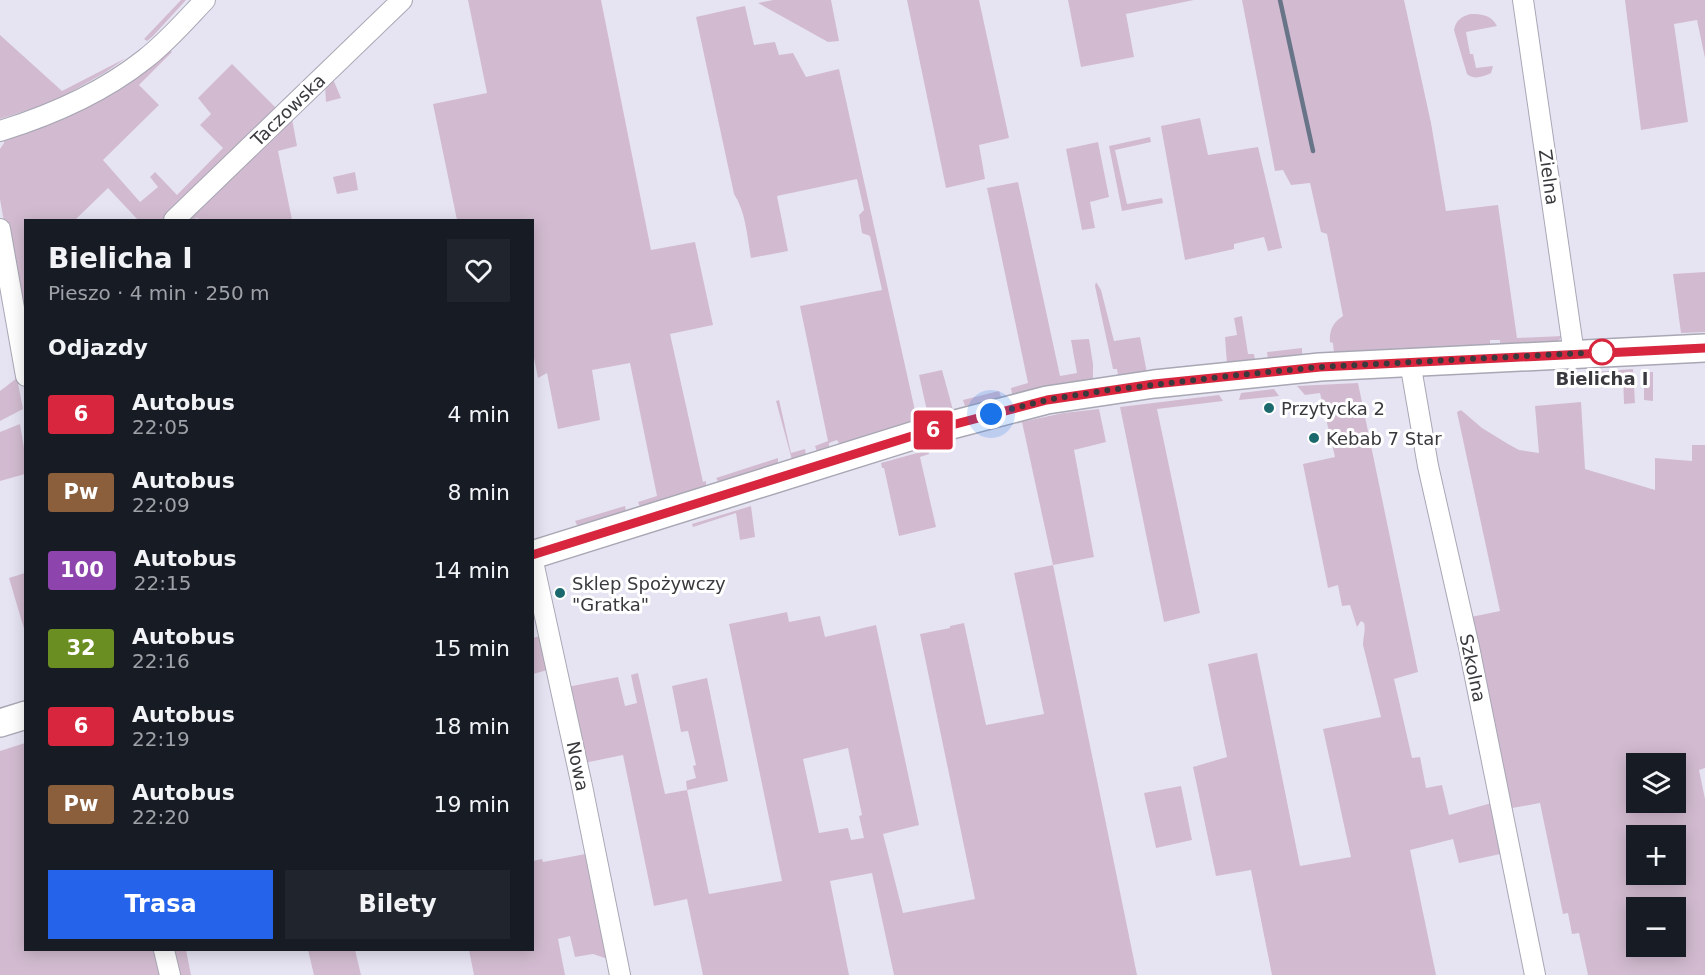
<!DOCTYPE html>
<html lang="pl">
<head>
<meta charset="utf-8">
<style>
  body { margin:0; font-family:"DejaVu Sans",sans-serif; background:#20242c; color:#f1f3f6; height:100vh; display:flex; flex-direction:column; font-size:22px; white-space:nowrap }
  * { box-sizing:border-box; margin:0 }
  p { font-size:20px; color:#9ea1a6 }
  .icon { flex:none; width:33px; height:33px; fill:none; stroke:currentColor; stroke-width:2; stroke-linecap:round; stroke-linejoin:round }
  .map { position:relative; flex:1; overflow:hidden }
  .sheet { position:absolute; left:24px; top:219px; width:510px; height:732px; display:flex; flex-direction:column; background:#171b24; border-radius:0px; box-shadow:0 3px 15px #0003 }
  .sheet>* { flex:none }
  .badge { padding:0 12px; border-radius:4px; font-size:21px; line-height:39px }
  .tools { position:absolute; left:1626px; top:753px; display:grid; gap:12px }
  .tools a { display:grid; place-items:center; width:60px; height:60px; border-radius:0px; background:#171b24; box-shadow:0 3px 15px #0003; font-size:30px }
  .you { position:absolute; width:30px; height:30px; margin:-15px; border:4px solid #fff; border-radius:50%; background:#1a73e8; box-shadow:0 0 0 9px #1a73e833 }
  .map>.badge { position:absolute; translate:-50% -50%; box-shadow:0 0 0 3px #fff }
  h2 { padding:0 24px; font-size:22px; line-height:54px }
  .round { display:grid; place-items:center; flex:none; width:63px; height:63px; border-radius:0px; background:#20242c }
  .head { display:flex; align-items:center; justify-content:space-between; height:102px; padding:0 24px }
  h1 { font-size:28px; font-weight:700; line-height:45px }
  .cta { display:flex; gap:12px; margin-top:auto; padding:12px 24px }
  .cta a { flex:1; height:69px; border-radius:0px; background:#2563eb; color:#fff; font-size:24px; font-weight:700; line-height:69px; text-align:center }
  .cta a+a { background:#20242c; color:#f1f3f6 }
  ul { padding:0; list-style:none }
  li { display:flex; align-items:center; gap:18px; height:78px; padding:0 24px }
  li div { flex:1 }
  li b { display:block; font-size:22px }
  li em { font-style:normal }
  li .badge { min-width:66px; font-weight:700; text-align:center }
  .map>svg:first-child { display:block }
  .green { fill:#d2bbd0; fill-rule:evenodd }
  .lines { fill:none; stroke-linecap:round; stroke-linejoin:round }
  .stream { stroke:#687488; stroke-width:4.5 }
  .minor-casing { stroke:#a8a7b4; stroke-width:22 }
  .secondary-casing { stroke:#a8a7b4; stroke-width:30 }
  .minor { stroke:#fff; stroke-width:20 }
  .secondary { stroke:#fff; stroke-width:27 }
  .line-casing { stroke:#fff; stroke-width:14 }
  .line { stroke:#d7263d; stroke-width:9 }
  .walk { stroke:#39393e; stroke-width:6; stroke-dasharray:0 10.8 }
  .stop-dot { fill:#fff; stroke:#d7263d; stroke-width:3 }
  .poi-dot { fill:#1c696d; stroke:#fff; stroke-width:2 }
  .labels { text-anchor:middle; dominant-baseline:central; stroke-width:6; stroke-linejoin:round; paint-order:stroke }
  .street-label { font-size:18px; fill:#39393e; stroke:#fff }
  .stop-label { font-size:18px; font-weight:bold; fill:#39393e; stroke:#fff }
  .poi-label { font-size:18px; fill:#39393e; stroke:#fff; text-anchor:start }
</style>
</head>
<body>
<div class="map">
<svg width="1705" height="975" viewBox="0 0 1705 975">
  <rect width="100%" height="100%" fill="#e6e4f3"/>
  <g class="green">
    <path d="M181 0H186L153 36 147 41 144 39Z"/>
    <path d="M468 0H601L651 250 695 242 713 325 670 334 703 482 706 481V485L703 488 640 507 638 502 657 496 630 363 592 370 600 420 558 429 547 373 538 378 533 353 532 220H457L433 104 487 93Z"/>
    <path d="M773 0H831L839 41 828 42 758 3Z"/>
    <path d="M907 0H979L1009 138 979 145 985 179 946 188Z"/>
    <path d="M1068 0H1194L1126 14 1134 57 1081 67Z"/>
    <path d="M1242 0H1404L1431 123 1446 211 1498 205 1517 338 1563 336 1558 341 1500 345V340H1490V345L1334 353 1333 343 1330 342C1329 331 1333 322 1343 316L1327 234 1321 232 1310 183 1291 185 1283 170 1275 171Z"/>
    <path d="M1625 0H1705V58L1697 20 1674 24 1688 122 1641 130Z"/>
    <path d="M745 6 754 45 775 42 779 55 793 53 806 77 839 69 916 415 914 421 840 445 837 440 829 443V448L817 452 815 446 828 441 800 306 882 290 870 236 862 233 859 215 864 210 857 179 777 196 788 251 751 258C747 237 746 212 734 194L696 17Z"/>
    <path d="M1470 14C1483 14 1491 15 1497 26L1466 32 1470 54H1473L1476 68 1493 66 1491 73C1483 77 1473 80 1467 74L1454 30C1456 20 1461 17 1470 14Z"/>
    <path d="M0 35 62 91 126 58 106 72 53 102 0 119Z"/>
    <path d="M167 48 172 52 139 85 159 105 103 160 140 202 158 187 150 177 155 172 177 195 223 148 200 125 211 114 198 98 232 64 275 107 273 114 164 220H138L108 188 75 220H26V337H24L0 199V149L4 143V139Z"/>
    <path d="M333 79 341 98 326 102 325 86Z"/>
    <path d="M1200 118 1208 155 1258 147 1282 248 1268 251 1264 237 1234 244V249L1185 260 1161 126Z"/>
    <path d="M292 119 297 146 278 151 292 220H199L198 218 189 220 203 204Z"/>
    <path d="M1150 137 1151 142 1115 150 1127 204 1162 198 1163 203 1122 211 1109 146Z"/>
    <path d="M1098 142 1109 197 1090 202 1095 228 1082 230 1066 149Z"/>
    <path d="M355 172 358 190 337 194 333 177Z"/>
    <path d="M1018 182 1060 376 1077 373 1071 340 1089 339 1093 364V379L1012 394 1011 388 1028 383 987 188Z"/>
    <path d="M1705 272V332L1681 333 1673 274Z"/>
    <path d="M1096 282 1101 290 1114 341 1140 337 1147 373 1118 375 1117 369H1113L1095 286Z"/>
    <path d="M1242 316 1248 354H1254L1255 360 1227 364 1225 337 1237 335 1234 318Z"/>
    <path d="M1302 348V355L1268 359 1267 352Z"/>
    <path d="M1633 369 1635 403 1624 404 1623 373 1593 374V372Z"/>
    <path d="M942 370 953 410 930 416 927 411 919 375Z"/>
    <path d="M1644 372H1653V401L1644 400Z"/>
    <path d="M17 378 23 409 0 421V391Z"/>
    <path d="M1358 383 1418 672 1394 679 1412 758 1420 757 1426 788 1442 785 1449 815 1495 802 1505 853 1459 863 1453 839 1410 850 1436 975H1272L1251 870 1216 876 1193 767 1227 757 1208 664 1257 653 1300 866 1351 857 1323 729 1381 717 1363 645C1363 637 1366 630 1364 623L1361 621 1357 627 1350 605 1342 606 1338 585 1328 588 1303 464 1335 457 1320 393 1305 395 1297 386Z"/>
    <path d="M1274 389 1279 396 1239 400 1241 393Z"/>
    <path d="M999 391 1001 397 965 406 963 400Z"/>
    <path d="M1219 395 1223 401 1157 409 1200 613 1164 622 1120 407Z"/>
    <path d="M779 400 791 453 805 449 806 456 792 460 776 401Z"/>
    <path d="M1581 402 1585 469 1655 490V458L1692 461V445H1705V768L1699 770 1705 799V975H1588L1579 933 1572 934 1568 913 1563 914 1540 803 1507 809 1466 618 1500 611 1457 412 1461 410 1482 428 1508 444 1519 450 1539 453 1535 406ZM1636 764H1676V802H1636ZM1636 836H1676V874H1636ZM1636 908H1676V946H1636Z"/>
    <path d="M1099 409 1106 442 1074 450 1094 557 1053 565 1137 975H894L872 873 830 881 849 975H703L687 899 654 906 623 755 584 763 567 687 618 677 625 706 637 703 631 675 638 673 665 794 687 790 686 781 696 778 693 766 696 765 688 731 681 732 672 686 707 678 728 781 687 790 709 894 782 881 729 624 787 612 789 622 820 616 825 637 876 625 919 825 883 834 903 913 975 899 920 634 950 628V626L964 623 986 725 1044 714 1014 573 1053 565 1022 422 1063 413ZM848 748 862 815 859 816 864 838 851 840 848 828 819 833 803 759Z"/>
    <path d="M20 424 25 454V474L0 481V432Z"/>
    <path d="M928 450 929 454 920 457 936 527 899 536 884 468H882L881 463Z"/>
    <path d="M778 458V464L719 483 716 478Z"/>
    <path d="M625 506 626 511 578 527 575 521Z"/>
    <path d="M751 506 755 537 740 540 736 513 693 527 692 524Z"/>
    <path d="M25 573H26L25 632 9 578Z"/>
    <path d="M543 635 551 669 533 674V638Z"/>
    <path d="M25 743 26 950H157L162 975H0V751Z"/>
    <path d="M1181 786 1192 840 1156 848 1144 793Z"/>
    <path d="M591 853 608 959 593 954 575 957 570 936 558 939 565 975H474L469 950H532L533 861 542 859 543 862Z"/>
    <path d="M175 950H186L191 975H180Z"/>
    <path d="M308 950H355L361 975H314Z"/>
  </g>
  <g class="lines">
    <path class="stream" d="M1280 0 1313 151"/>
    <g class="minor-casing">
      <g id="minor">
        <path d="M1523 0 1574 354"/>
        <path d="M0 131C52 115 102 93 145 59 167 42 186 20 205 0"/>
        <path d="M174 220 402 0"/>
        <path d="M0 229 26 376"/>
        <path d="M1410 362 1428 466 1469 647 1535 975"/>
        <path d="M532 557 582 786 620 975"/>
        <path d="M164 950 170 975"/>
      </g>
    </g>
    <g class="secondary-casing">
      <g id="secondary">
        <path d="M532 555 925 432 1047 400 1154 384 1320 367 1705 348"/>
        <path d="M0 723 26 715"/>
      </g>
    </g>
    <use href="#minor" class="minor"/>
    <use href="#secondary" class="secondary"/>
  </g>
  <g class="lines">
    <g class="line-casing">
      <path id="line" d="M532 555 925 432 1047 400 1154 384 1320 367 1705 348"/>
    </g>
    <use href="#line" class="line"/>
    <path class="walk" d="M991 414 1047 400 1102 391 1229 376 1320 367 1602 352"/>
  </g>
  <circle class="stop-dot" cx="1602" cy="352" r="12"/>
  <g class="poi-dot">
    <circle cx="1269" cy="408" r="6"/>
    <circle cx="1314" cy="438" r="6"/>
    <circle cx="560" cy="593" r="6"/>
  </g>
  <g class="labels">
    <g class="street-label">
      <text transform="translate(288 110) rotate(-44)">Taczowska</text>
      <text transform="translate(1549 177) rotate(82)">Zielna</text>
      <text transform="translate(1473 668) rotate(78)">Szkolna</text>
      <text transform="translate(578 766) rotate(78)">Nowa</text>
    </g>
    <g class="stop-label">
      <text x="1602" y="378">Bielicha I</text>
    </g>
    <g class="poi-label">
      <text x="1281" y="408">Przytycka 2</text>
      <text x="1326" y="438">Kebab 7 Star</text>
      <text x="572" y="583">Sklep Spożywczy<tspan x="572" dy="21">"Gratka"</tspan></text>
    </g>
  </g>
</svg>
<div class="tools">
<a><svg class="icon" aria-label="layers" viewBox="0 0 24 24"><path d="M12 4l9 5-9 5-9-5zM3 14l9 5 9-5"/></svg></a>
<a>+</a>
<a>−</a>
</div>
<div class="you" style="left:991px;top:414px"></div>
<b class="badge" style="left:933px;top:430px;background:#d7263d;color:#fff">6</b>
<section class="sheet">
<div class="head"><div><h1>Bielicha I</h1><p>Pieszo · 4 min · 250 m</p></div><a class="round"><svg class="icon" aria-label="heart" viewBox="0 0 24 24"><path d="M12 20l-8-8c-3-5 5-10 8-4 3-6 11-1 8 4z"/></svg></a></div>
<h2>Odjazdy</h2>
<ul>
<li><span class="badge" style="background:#d7263d;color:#fff">6</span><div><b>Autobus</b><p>22:05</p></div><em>4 min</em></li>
<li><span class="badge" style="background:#8b5e3c;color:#fff">Pw</span><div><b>Autobus</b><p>22:09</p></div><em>8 min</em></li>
<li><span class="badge" style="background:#8e44ad;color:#fff">100</span><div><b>Autobus</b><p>22:15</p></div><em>14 min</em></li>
<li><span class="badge" style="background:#6b8e23;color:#fff">32</span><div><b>Autobus</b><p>22:16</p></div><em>15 min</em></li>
<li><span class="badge" style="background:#d7263d;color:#fff">6</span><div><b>Autobus</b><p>22:19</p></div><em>18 min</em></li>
<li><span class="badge" style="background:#8b5e3c;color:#fff">Pw</span><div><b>Autobus</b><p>22:20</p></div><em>19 min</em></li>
</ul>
<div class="cta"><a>Trasa</a><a>Bilety</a></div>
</section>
</div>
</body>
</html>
